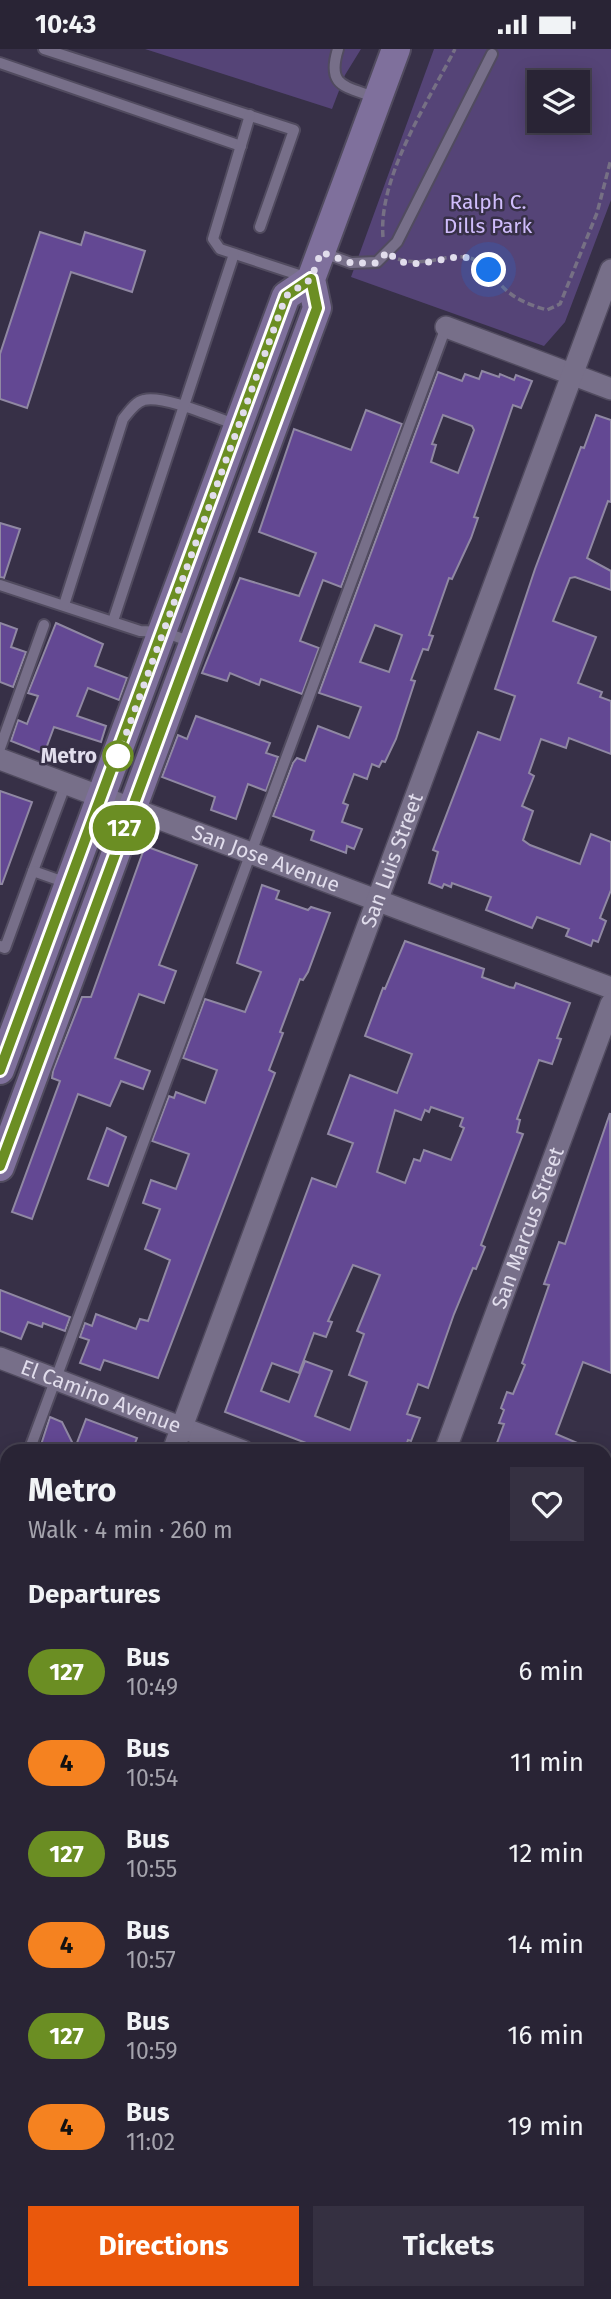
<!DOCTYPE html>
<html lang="en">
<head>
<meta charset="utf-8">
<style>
  body { margin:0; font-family:"Fira Sans",sans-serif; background:#353041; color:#f1f3f6; height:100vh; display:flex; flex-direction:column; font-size:26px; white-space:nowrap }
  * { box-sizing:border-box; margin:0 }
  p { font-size:23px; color:#a5a4ad }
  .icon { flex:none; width:38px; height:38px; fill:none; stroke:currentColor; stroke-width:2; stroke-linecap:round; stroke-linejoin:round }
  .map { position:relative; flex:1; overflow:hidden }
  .side { position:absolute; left:0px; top:1395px; width:612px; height:856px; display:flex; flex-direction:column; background:#292435; border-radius:21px 21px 0 0; box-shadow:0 4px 18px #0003,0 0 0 2px #454150 }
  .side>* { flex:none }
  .badge { padding:0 14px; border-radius:23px; font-size:24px; line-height:46px }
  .controls { position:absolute; left:527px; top:21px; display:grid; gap:14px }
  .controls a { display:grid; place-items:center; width:63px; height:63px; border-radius:0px; background:#292435; box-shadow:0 4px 18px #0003,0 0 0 2px #454150; font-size:35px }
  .you { position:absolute; width:35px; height:35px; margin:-18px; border:5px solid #fff; border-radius:50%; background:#1a73e8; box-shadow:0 0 0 10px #1a73e833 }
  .map>.badge { position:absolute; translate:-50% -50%; box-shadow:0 0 0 4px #fff }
  h2 { padding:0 28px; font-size:26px; line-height:63px }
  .round { display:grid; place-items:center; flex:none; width:74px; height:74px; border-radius:0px; background:#353041 }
  .headline { display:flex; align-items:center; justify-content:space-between; height:119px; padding:0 28px }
  h1 { font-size:33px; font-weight:700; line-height:52px }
  .cta { display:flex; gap:14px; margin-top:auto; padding:14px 28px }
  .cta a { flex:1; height:80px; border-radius:0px; background:#ea580c; color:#fff; font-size:28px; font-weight:700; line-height:80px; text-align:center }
  .cta a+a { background:#353041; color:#f1f3f6 }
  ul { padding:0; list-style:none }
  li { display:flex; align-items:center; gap:21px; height:91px; padding:0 28px }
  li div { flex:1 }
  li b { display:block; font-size:26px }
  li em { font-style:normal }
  li .badge { min-width:77px; font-weight:700; text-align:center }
  .status { display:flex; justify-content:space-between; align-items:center; height:49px; padding:0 35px; background:#292435; direction:ltr }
  .status svg { height:19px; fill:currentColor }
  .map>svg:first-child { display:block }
  .green { fill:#547; fill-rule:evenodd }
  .building { fill:#634893; stroke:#9088a3; stroke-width:2; fill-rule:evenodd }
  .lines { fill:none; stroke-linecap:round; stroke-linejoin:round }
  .lane-casing { stroke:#514b5f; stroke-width:14 }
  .street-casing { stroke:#514b5f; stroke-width:24 }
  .secondary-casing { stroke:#514b5f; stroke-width:32 }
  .path { stroke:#767084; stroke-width:3.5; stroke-dasharray:7 3.5; stroke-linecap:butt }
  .lane { stroke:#776f89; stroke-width:10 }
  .street { stroke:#776f89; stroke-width:21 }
  .secondary { stroke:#7f709c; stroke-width:28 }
  .line-casing { stroke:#fff; stroke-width:16 }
  .line { stroke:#6b8e23; stroke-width:10 }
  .walk { stroke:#e1ddec; stroke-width:7; stroke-dasharray:0 12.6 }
  .stop-dot { fill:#fff; stroke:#6b8e23; stroke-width:3.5 }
  .labels { text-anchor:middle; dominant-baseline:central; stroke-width:5; stroke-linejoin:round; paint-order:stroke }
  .park-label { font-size:21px; fill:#d0bdfc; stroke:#373047 }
  .stop-label { font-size:21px; font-weight:bold; fill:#e1ddec; stroke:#373047; text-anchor:end }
  .street-label { font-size:21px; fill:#e1ddec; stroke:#373047 }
</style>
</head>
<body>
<div class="status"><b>10:43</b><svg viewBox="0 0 49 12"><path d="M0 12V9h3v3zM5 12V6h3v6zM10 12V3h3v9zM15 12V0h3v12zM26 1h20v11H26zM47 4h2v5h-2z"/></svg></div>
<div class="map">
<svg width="611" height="2250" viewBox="0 0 611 2250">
  <rect width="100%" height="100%" fill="#373047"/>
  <g class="green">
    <path d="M145 0H361L345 26 332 60Z"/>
    <path d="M434 0H611V151L565 273 544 297 351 228ZM539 33H578V72H539Z"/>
  </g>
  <g class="building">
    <path d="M40 183 81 196 85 183 145 202 132 243 71 223 27 359 0 350V305Z"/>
    <path d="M482 322 499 328 500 325 514 331 516 326 532 332 521 359 513 356 474 468 478 469 471 489 452 530 449 529 429 586 433 587 428 601 423 600 411 631 415 632 396 690 385 713 382 712 379 718 372 715 367 730 354 725 343 754 348 756 342 773 362 780 354 800 347 797 346 804 311 791 314 782 273 767 293 714 297 709 305 712 318 677 349 689 361 658 319 644 438 323 462 332 465 325 479 330ZM443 366 472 377 474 381 458 424 431 413 436 396 432 395ZM375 576 402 586 389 623 360 613Z"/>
    <path d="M366 361 402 375 341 538 323 531 300 592 319 599 302 645 261 630 259 636 230 624 227 632 202 624 240 529 299 547 316 504 259 483 294 380 351 401Z"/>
    <path d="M596 366 611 371V453L608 452 587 509 611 522V541L575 528 570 529 553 572 596 588 578 634 602 643 600 648 611 652V705L569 689 566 699 541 690 529 724 534 727 522 757 533 762 523 791 530 796 580 815 591 785 611 793V841L600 869 606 872 598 893 593 891 591 897 566 887 569 880 537 868 532 879 486 861 491 848 452 834 451 838 444 835 442 839 429 834 438 803 433 801 478 683 500 691 515 647 495 640 535 520 581 398 584 399Z"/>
    <path d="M0 474 20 480 4 529 0 528Z"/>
    <path d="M0 574 17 580 11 598 26 603 13 638 0 633Z"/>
    <path d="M56 574 103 595 95 617 127 629 119 651 88 639 77 667 106 677 101 693 54 678 44 705 11 692 18 671 27 675 38 647 28 644Z"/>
    <path d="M196 667 270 694 266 704 278 708 266 742 248 735 236 770 211 761 215 748 162 728 178 686 187 690Z"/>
    <path d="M0 742 32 753 2 835H0Z"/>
    <path d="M145 797 197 816 159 916 176 922 164 954 139 945 115 1009 150 1022 143 1040 121 1032 110 1057 78 1045 32 1170 12 1163 60 1032 52 1029 53 1022 82 948H91Z"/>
    <path d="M262 836 279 842 276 850 308 861 311 858 330 864 308 923 303 931 300 930 280 983 283 984 269 1021 275 1024 158 1329 104 1311 100 1321 80 1314 89 1291 80 1288 85 1274 92 1277 96 1265 136 1280 140 1270 148 1272 170 1211 145 1200 160 1160 143 1154 151 1131 176 1140 189 1105 152 1092 169 1047 174 1049 176 1043 205 1054 217 1021 183 1009 205 950 245 963 261 923 237 914Z"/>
    <path d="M405 892 484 920 482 928 509 938 514 939 516 934 570 954 557 989 561 990 552 1015 539 1011 517 1070 520 1071 517 1083 523 1085 481 1196 485 1198 476 1220 473 1219 454 1265 428 1339 418 1335 407 1365 420 1369 411 1392 408 1391 404 1402H327L225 1363 312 1129 336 1138 353 1094 328 1085 350 1026 397 1044 412 1005 365 987 383 939 385 940ZM431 1058 463 1069 460 1077 464 1079 451 1111 424 1101 420 1112 414 1110 405 1134 377 1123 395 1061 421 1071 425 1061 429 1063ZM353 1216 380 1226 357 1282 364 1285 349 1326 367 1333 350 1381 315 1367 332 1322 305 1312 289 1353 261 1342 272 1314 299 1324 314 1284 326 1288 332 1273 328 1272Z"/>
    <path d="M610 1064 611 1324 583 1313 556 1385 596 1402H494L504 1375 499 1374 504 1361 501 1359 507 1343 513 1345 525 1316 522 1314 549 1236 544 1235 559 1193 565 1195Z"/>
    <path d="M107 1079 126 1088 108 1137 88 1130Z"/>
    <path d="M0 1241 70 1268 65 1282 43 1274 42 1278 28 1273 21 1290 0 1282Z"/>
    <path d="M50 1368 62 1373 75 1399 86 1370 137 1389 132 1402H39Z"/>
  </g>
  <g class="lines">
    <g class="lane-casing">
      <g id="lane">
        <path d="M44 0 294 81 260 178"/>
        <path d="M338 0C326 39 346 37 377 49"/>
        <path d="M0 14 241 97"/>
        <path d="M250 66 213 190 220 200 305 228"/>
        <path d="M321 203 351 214 377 213 397 193 492 5"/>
        <path d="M0 536 140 582 164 583 191 593"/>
        <path d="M64 556 123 370C129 363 135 353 144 351 164 346 216 369 237 376"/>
        <path d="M113 572 234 205"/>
        <path d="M0 699 44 576"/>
        <path d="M33 822 66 734"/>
        <path d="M0 897 5 899 33 822 67 834"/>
        <path d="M29 1402 446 278"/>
        <path d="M0 1479 7 1460"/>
      </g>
    </g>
    <g class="street-casing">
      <g id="street">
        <path d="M446 278 611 340"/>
        <path id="s1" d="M0 710 611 939"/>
        <path id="s2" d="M0 1309 243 1402"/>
        <path id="s3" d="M173 1402 611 221"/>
        <path id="s4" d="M445 1402 611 955"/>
        <path d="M606 1539 611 1541"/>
        <path d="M606 1707 611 1692"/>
        <path d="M0 1868 7 1850"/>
        <path d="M130 2250 133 2244"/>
        <path d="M404 2250 406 2244"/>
      </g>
    </g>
    <g class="secondary-casing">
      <g id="secondary">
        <path d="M0 1021 286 247 311 230"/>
        <path d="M0 1118 317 259 311 230 396 0"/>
        <path d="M0 1917 7 1919"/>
        <path d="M606 2145 611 2147"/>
      </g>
    </g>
    <g class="path">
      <path d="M383 188C378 128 428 53 455 0"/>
      <path d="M398 210C426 219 448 203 470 209 486 214 495 231 507 242 519 252 533 257 547 261L560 255 597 164 611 110"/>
    </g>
    <use href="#lane" class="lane"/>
    <use href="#street" class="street"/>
    <use href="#secondary" class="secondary"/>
  </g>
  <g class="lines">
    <g class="line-casing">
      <path id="line" d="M0 1021 286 247 311 230 317 259 0 1117"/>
    </g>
    <use href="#line" class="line"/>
    <path class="walk" d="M118 707 286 247 311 230 321 203 351 214H377L388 202C406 229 446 203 469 209 476 211 483 217 489 221"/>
  </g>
  <circle class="stop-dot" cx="118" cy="707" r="14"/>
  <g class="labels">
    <g class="park-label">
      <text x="488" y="153">Ralph C.<tspan x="488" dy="24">Dills Park</tspan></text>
    </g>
    <g class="stop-label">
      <text x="97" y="707">Metro</text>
    </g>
    <g class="street-label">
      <text stroke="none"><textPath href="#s1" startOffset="284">San Jose Avenue</textPath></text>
      <text stroke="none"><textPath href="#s3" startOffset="630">San Luis Street</textPath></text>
      <text stroke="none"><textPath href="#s4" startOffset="238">San Marcus Street</textPath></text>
      <text stroke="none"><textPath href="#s2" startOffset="108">El Camino Avenue</textPath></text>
    </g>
  </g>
</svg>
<div class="controls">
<a><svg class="icon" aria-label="layers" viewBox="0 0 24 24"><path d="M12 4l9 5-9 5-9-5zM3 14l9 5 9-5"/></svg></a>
</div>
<div class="you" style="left:489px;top:221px"></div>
<b class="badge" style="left:124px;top:779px;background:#6b8e23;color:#fff">127</b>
<section class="side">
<div class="headline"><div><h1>Metro</h1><p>Walk · 4 min · 260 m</p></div><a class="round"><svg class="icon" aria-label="heart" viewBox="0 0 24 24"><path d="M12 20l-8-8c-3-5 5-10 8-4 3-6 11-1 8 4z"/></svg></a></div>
<h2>Departures</h2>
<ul>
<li><span class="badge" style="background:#6b8e23;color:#fff">127</span><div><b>Bus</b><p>10:49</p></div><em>6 min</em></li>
<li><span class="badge" style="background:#f58220;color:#111">4</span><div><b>Bus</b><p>10:54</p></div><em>11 min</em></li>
<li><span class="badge" style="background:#6b8e23;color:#fff">127</span><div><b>Bus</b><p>10:55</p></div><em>12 min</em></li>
<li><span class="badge" style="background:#f58220;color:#111">4</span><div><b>Bus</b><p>10:57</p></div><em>14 min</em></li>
<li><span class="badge" style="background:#6b8e23;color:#fff">127</span><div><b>Bus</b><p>10:59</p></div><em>16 min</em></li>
<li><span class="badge" style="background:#f58220;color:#111">4</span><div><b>Bus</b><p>11:02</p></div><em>19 min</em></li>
</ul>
<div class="cta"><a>Directions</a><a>Tickets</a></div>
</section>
</div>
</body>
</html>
